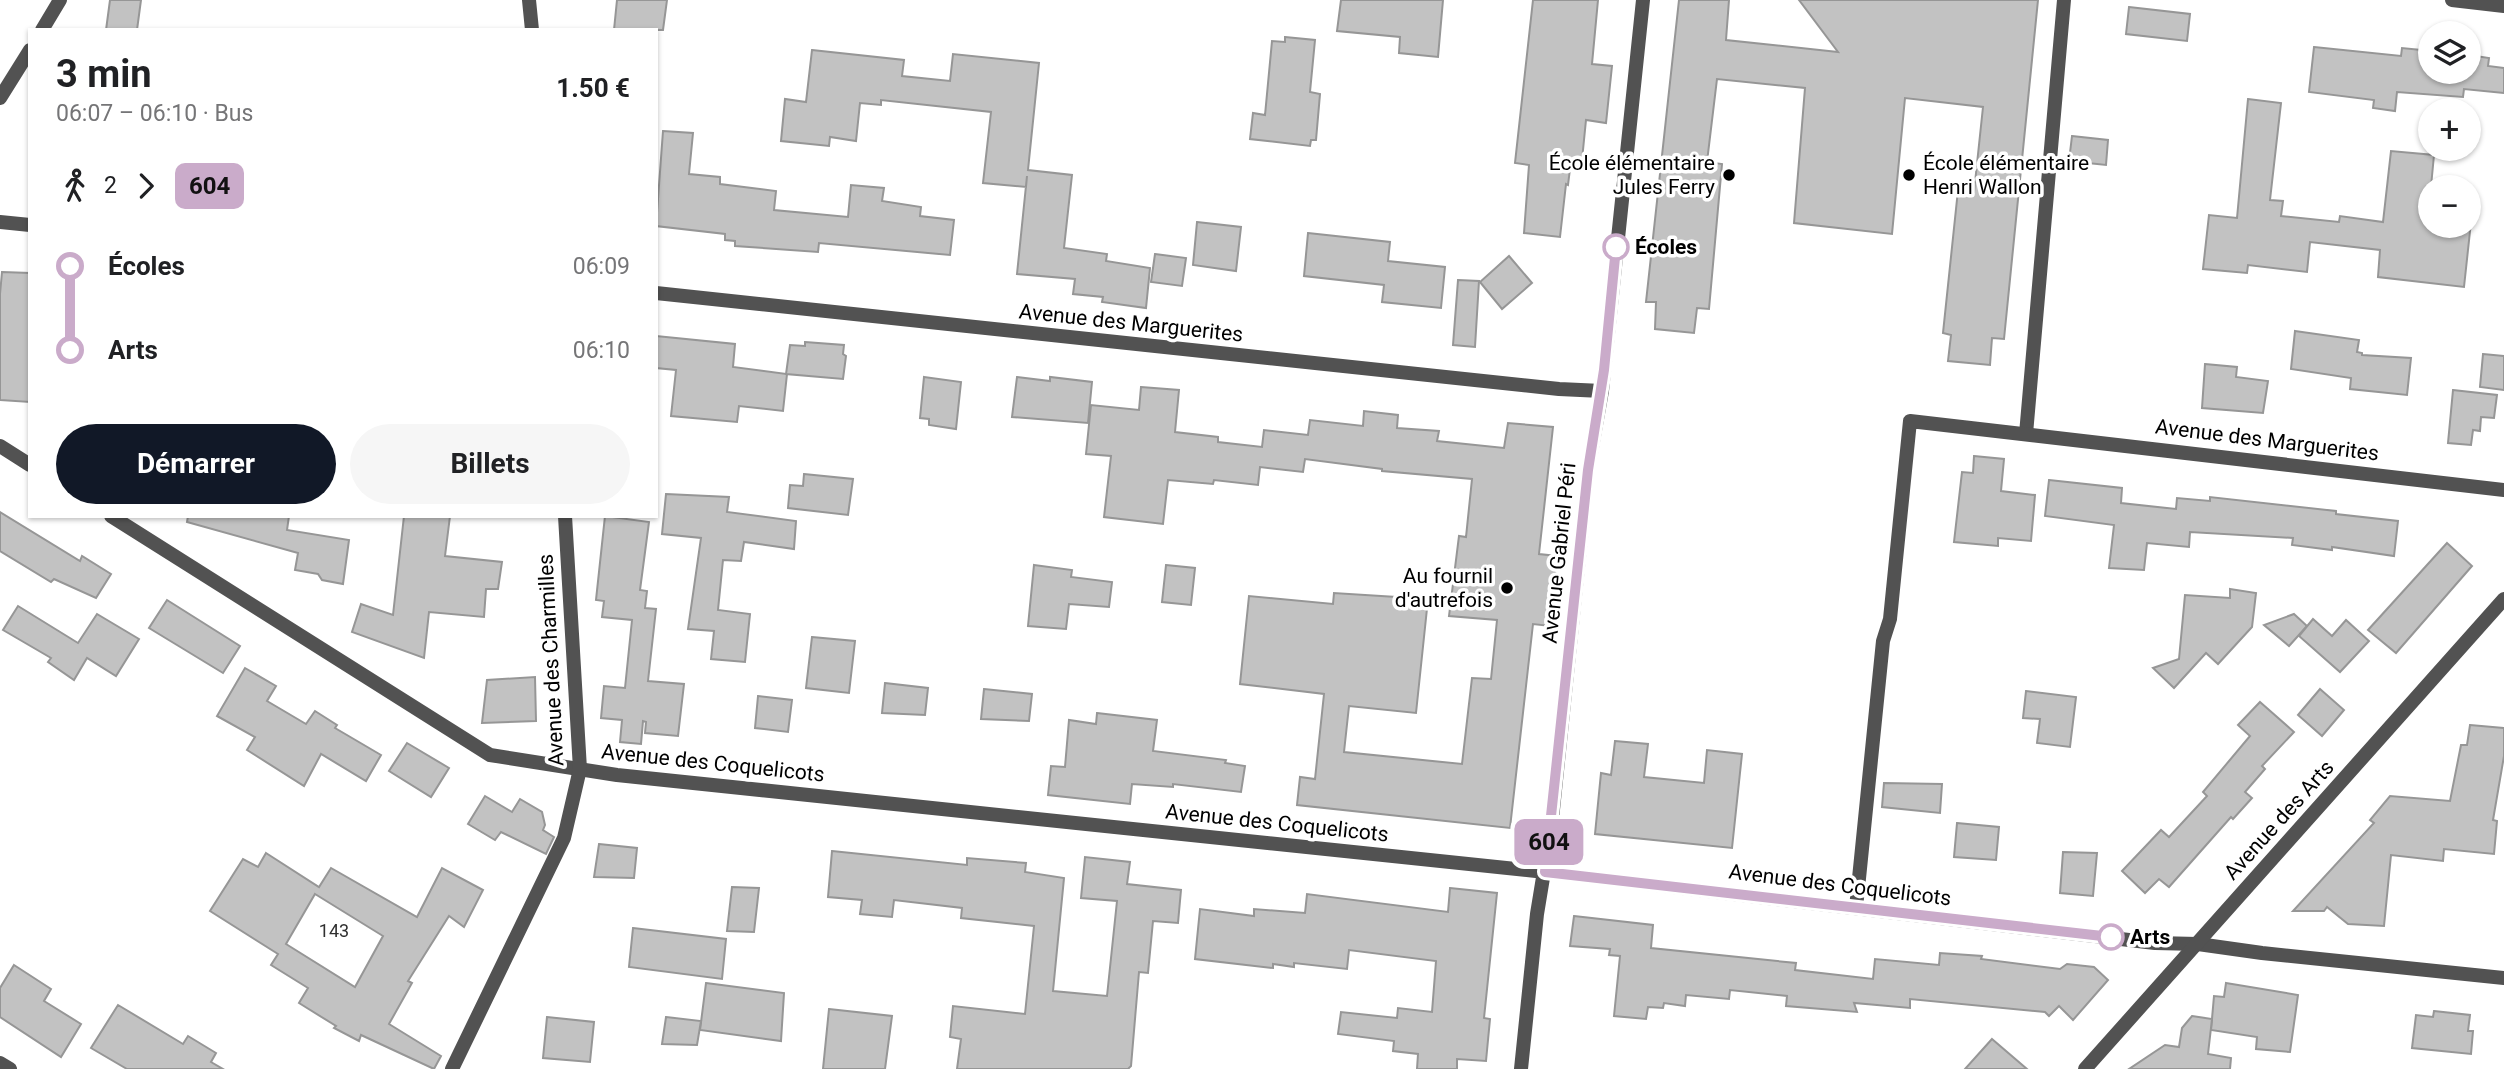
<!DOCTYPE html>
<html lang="fr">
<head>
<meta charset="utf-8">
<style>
  body { margin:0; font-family:Roboto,sans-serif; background:#f6f6f6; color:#202124; height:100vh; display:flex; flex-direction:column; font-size:26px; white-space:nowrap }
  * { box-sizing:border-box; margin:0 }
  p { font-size:23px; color:#757577 }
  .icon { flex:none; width:38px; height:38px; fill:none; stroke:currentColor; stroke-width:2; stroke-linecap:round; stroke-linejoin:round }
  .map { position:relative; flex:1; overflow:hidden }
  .panel { position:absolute; left:28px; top:28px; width:630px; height:490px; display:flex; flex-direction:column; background:#fff; border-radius:0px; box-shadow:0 2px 5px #0004 }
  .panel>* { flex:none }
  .badge { padding:0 14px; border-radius:10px; font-size:24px; line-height:46px }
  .tools { position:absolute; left:2418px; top:21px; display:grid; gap:14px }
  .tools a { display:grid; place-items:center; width:63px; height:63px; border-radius:50%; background:#fff; box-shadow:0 2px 5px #0004; font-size:35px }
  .map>.badge { position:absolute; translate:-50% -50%; box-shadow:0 0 0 4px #fff }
  .legs { display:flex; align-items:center; gap:10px; height:77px; padding:0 28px; font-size:23px }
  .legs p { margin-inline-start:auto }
  .headline { display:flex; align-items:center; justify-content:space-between; height:119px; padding:0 28px }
  h1 { font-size:38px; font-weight:700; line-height:52px }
  .cta { display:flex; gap:14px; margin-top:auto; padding:14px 28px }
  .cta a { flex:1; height:80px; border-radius:42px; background:#111827; color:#fff; font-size:28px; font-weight:700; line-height:80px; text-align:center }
  .cta a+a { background:#f6f6f6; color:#202124 }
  ul { padding:0 28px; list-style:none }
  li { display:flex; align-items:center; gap:24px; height:84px; font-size:26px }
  li i { display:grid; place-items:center; width:10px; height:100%; margin:0 9px; background:currentColor }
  li i::after { content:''; width:18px; height:18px; margin:-9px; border:5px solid; border-radius:50%; background:#fff }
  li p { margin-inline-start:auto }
  li:first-child i { background:linear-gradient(#0000 50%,currentColor 0) }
  li:last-child i { background:linear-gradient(currentColor 50%,#0000 0) }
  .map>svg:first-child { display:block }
  .building { fill:#c2c2c2; stroke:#969696; stroke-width:2; fill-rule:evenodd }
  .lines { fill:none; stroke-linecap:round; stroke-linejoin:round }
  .minor { stroke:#525252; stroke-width:14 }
  .tertiary { stroke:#525252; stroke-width:14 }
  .line-1-casing { stroke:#fff; stroke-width:16 }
  .line-1 { stroke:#caabca; stroke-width:10 }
  .poi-dot { fill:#000; stroke:#fff; stroke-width:2.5 }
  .stop-1-dot { fill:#fff; stroke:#caabca; stroke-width:3.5 }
  .labels { text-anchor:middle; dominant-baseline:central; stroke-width:7; stroke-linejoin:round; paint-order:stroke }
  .number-label { font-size:18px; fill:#303030 }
  .poi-label { font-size:21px; fill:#000; stroke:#fff; text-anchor:end }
  .stop-label { font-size:21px; font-weight:bold; fill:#000; stroke:#fff; text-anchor:start }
  .street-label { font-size:21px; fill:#000; stroke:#fff }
</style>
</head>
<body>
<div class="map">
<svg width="2504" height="1069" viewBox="0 0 2504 1069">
  <rect width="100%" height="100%" fill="#fff"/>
  <g class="building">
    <path d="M110 0H141L137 30H106Z"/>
    <path d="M617 0H667L663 30H614Z"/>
    <path d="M1341 0H1443L1438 57 1399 53 1400 37 1337 31Z"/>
    <path d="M1533 0H1598L1592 64 1612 66 1606 123 1586 120 1581 170 1570 169 1568 185 1566 184 1560 237 1524 233 1529 165 1515 163Z"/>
    <path d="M1679 0H1729L1726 40 1838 52 1799 0H2038L2004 339 1992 338 1990 365 1948 361 1951 335 1943 333 1958 190 1974 192 1983 107 1905 98 1892 234 1794 223 1805 88 1717 79 1707 162 1722 164 1709 309 1697 308 1694 333 1655 329 1656 302H1646Z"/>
    <path d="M2129 7 2190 14 2187 41 2126 34Z"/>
    <path d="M1285 37 1315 40 1310 92 1320 94 1316 140H1311L1310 146 1250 139 1253 113 1265 115 1272 41 1285 42Z"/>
    <path d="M2314 47 2401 56 2402 48 2431 51V72H2469V55L2489 58 2488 66 2504 68V93L2464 89 2463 97 2397 92 2395 111 2373 108 2374 100 2309 92Z"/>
    <path d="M812 50 904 60 902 76 950 81 953 54 1039 63 1028 170 1072 175 1064 248 1107 254 1106 261 1150 268 1146 308 1102 302 1103 297 1073 294 1075 279 1017 274 1027 176 1026 187 983 183 991 112 881 100V105L860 103 856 141 830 137 829 146 781 141 785 99 806 102Z"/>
    <path d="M2248 99 2281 103 2270 200 2283 201 2281 216 2339 222 2340 216 2383 222 2391 151 2434 155 2428 218H2431V226H2469L2471 222 2464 287 2378 277 2380 250 2310 242 2307 272 2248 265 2247 273 2203 269 2209 215 2237 218Z"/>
    <path d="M663 131 693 133 689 174 720 177V184L776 191 774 210 848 217 851 185 884 188 882 201 921 207 920 216 954 220 950 255 819 243 818 252 735 246V241L725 240V234L656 226Z"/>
    <path d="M2072 136 2108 140 2106 165 2069 161Z"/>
    <path d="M1197 222 1241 227 1236 271 1193 265Z"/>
    <path d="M1308 233 1390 242 1388 261 1445 267 1441 308 1382 302 1384 285 1304 276Z"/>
    <path d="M1155 254 1186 258 1182 286 1151 282Z"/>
    <path d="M1509 256 1532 283 1502 309 1480 282Z"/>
    <path d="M2 272 30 273V402L0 400V294Z"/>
    <path d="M1458 280 1479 281 1475 347 1453 345Z"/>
    <path d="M2295 331 2359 340 2357 352 2362 353V355L2411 358 2407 395 2350 389 2351 378 2291 369Z"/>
    <path d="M656 336 735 344 733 367 787 374 783 411 739 406 737 422 671 416 676 370 656 368Z"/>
    <path d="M805 342 844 345 843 354 846 356 843 379 786 374 790 345 805 346Z"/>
    <path d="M2483 354 2504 356V390L2480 387Z"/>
    <path d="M2205 364 2237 367 2236 377 2268 381 2263 413 2202 408Z"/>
    <path d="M924 377 961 382 956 429 929 425V419L920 418Z"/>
    <path d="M1017 377 1050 381V377L1092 382 1088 423 1012 417Z"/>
    <path d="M1141 387 1179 390 1175 432 1218 437V442L1262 447 1264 430 1308 435 1310 420 1363 426 1364 411 1398 415 1397 428 1439 431 1437 441 1504 448 1508 423 1553 427 1539 554 1557 556 1550 626 1533 624 1510 828 1297 805 1300 777 1315 779 1324 694 1240 684 1249 596 1333 604 1334 593 1428 599 1416 713 1349 706 1344 752 1462 764 1472 678 1491 679 1497 620 1449 616 1459 536 1466 537 1472 479 1382 471V469L1305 459 1303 472 1260 467 1258 485 1214 480 1213 484 1168 480 1163 524 1104 517 1111 456 1086 454 1091 405 1139 410Z"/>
    <path d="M2453 390 2497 395 2494 418 2481 417 2480 431 2473 430 2471 445 2448 443Z"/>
    <path d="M1974 456 2004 459 2001 491 2035 495 2031 541 1998 538V546L1954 542 1962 472 1973 473Z"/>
    <path d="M804 474 853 479 848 515 788 508 790 485 803 486Z"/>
    <path d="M2049 480 2122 488 2121 503 2176 509 2177 498 2210 501V497L2336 511V514L2398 521 2394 556 2332 547V550L2292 545 2293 538 2190 532 2189 547 2147 543 2144 570 2109 568 2114 525 2045 516Z"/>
    <path d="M666 494 729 497 727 512 796 521 794 549 744 542 741 561 723 560 718 610 750 614 745 662 711 659 714 631 688 629 701 538 662 534Z"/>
    <path d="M0 512 80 561 82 556 111 574 96 598 54 579 51 582 0 551Z"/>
    <path d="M188 516H289L287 530 349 540 343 584 322 580 318 574 295 570 298 553 187 522Z"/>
    <path d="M404 516H450L445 556 502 562 498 589H486L484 617 429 612 424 658 352 632 361 604 393 615Z"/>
    <path d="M605 516 649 522 640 590 647 591 645 608 656 609 648 681 684 684 678 736 645 733 646 722 643 721 641 744 620 742 622 720 601 718 604 686 625 688 632 620 602 617 604 601 596 600Z"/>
    <path d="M2447 543 2472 566 2396 653 2368 630Z"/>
    <path d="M1034 565 1072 570 1071 577 1112 582 1109 607 1069 604 1066 629 1028 626Z"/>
    <path d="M1166 565 1195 568 1191 605 1162 602Z"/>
    <path d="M2230 589 2256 593 2252 627 2218 664 2206 653 2174 688 2153 668 2179 659 2185 595 2230 598Z"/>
    <path d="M167 600 240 646 223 673 149 628Z"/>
    <path d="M18 606 78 643 97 614 139 639 116 676 87 658 74 680 48 662 51 658 3 630Z"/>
    <path d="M2294 614 2307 626 2289 646 2264 625Z"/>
    <path d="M2313 619 2332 636 2346 620 2369 641 2340 672 2299 636Z"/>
    <path d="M812 637 855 641 849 693 806 688Z"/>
    <path d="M245 668 276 686 267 701 306 724 315 711 337 725 335 728 381 755 366 781 321 754 304 786 247 750 255 737 217 716Z"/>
    <path d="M535 677 536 721 482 723 487 680Z"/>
    <path d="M885 683 928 688 925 715 882 713Z"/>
    <path d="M984 689 1032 694 1029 721 981 719Z"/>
    <path d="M2320 689 2344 710 2322 736 2298 715Z"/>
    <path d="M2026 691 2076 697 2070 747 2037 743 2040 719 2023 718Z"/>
    <path d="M758 696 792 700 788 732 755 728Z"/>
    <path d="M2260 702 2294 732 2262 766 2265 769 2245 792 2252 798 2233 819 2231 817 2169 887 2159 879 2145 893 2122 871 2161 830 2169 837 2207 796 2203 792 2250 736 2238 725Z"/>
    <path d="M1097 713 1157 720 1153 751 1226 760 1225 763 1245 766 1241 792 1173 784V787L1132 784 1130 804 1048 795 1051 766 1065 767 1069 720 1096 724Z"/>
    <path d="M2470 725 2504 728V756L2493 820 2497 821 2494 854 2444 849 2443 861 2391 855 2384 926 2348 924 2327 907 2324 911H2293L2374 823 2370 820 2390 796 2450 801 2461 745H2467Z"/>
    <path d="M1615 741 1648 744 1644 777 1704 783 1707 750 1742 754 1732 848 1595 834 1601 773 1611 775Z"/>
    <path d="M407 743 449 768 431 797 389 771Z"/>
    <path d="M1884 783 1942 784 1940 813 1882 807Z"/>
    <path d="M485 796 512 812 520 799 542 812 545 825 543 830 554 837 546 854 501 832 495 840 468 824Z"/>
    <path d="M1957 823 1999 827 1996 860 1954 857Z"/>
    <path d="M599 844 637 848 634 878 594 877Z"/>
    <path d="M832 851 967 865V858L1026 863 1025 872 1064 878 1053 991 1107 996 1117 901 1081 898 1085 857 1130 862 1127 884 1181 890 1178 923 1153 921 1148 973 1139 972 1131 1066 1128 1069H957L961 1039 950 1037 953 1006 1025 1014 1034 926 961 918 962 908 894 900 892 917 860 914 862 900 828 897Z"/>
    <path d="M2063 852 2097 853 2093 896 2060 893Z"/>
    <path d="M266 853 319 887 331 868 417 917 442 868 483 890 464 927 449 916 408 981 412 983 389 1024 441 1056 434 1069 361 1035 359 1041 334 1028 336 1026 299 1003 308 988 271 965 278 954 210 911 243 859 258 867ZM315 894 383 936 355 987 286 944Z"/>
    <path d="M732 887 759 888 754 932 727 931Z"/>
    <path d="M1450 888 1497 893 1484 1018 1490 1019 1486 1061 1457 1059V1069H1417L1418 1054 1393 1051 1394 1041 1338 1034 1341 1012 1397 1018 1398 1008 1432 1012 1436 961 1349 950 1347 969 1294 963V967L1273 964V968L1195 959 1200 909 1254 916V909L1305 913 1307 894 1448 912Z"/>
    <path d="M1574 916 1653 925 1651 948 1796 963 1795 970 1873 979 1875 959 1939 965 1940 953 1982 956 1981 959 2060 969 2067 964 2094 967 2108 980 2073 1020 2059 1006 2049 1016 2045 1012 1910 999V1008L1854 1003 1857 1012 1786 1006 1787 996 1730 990 1729 999 1686 995 1685 1006 1664 1003 1663 1008 1648 1007 1646 1019 1614 1016 1620 956 1609 955 1610 949 1570 946Z"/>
    <path d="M633 928 726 939 722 979 629 967Z"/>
    <path d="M14 965 51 989 44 1001 81 1024 61 1057 0 1017V988Z"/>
    <path d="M706 983 784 993 781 1041 700 1030Z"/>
    <path d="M2226 983 2298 995 2290 1052 2256 1049 2257 1037 2211 1030 2214 996 2224 997Z"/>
    <path d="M118 1005 183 1044 188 1036 216 1053 211 1062 223 1069H127L91 1048Z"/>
    <path d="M829 1009 892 1016 885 1069H823Z"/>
    <path d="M2434 1011 2470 1015 2468 1031H2473L2471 1054 2412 1048 2416 1015 2433 1017Z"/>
    <path d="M2192 1016 2212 1019 2208 1054 2231 1058 2230 1069H2129L2165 1045 2179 1047 2182 1028Z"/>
    <path d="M547 1017 594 1022 590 1062 543 1058Z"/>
    <path d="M666 1017 701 1021 697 1045 662 1044Z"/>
    <path d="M1992 1039 2027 1069H1965Z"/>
  </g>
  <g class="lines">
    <g class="minor">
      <path d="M529 0 532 30"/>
      <path d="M2452 0 2504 6"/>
      <path d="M0 222 30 225"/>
      <path d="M656 293 1559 389 1602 391"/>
      <path d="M2026 434 2064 0"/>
      <path d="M0 446 30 465"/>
      <path d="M111 516 490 755 617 775 1545 872 2155 943 2198 944 2262 953 2504 978"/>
      <path d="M1856 908 1883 641 1890 619 1910 421 2504 490"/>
      <path d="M0 1063 10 1069"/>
      <path d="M452 1069 564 838 580 769 565 516"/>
      <path d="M1521 1069 1537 914 1551 829 1588 470 1602 391 1643 0"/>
    </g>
    <g class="tertiary">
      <path d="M42 30 60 0"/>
      <path d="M0 98 30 50"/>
      <path d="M2085 1069 2504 599"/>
    </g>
  </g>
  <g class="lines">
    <g class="line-1-casing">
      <path id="line-1" d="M1616 247 1604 370 1588 470 1545 872 2111 937"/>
    </g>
    <use href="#line-1" class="line-1"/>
  </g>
  <g class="poi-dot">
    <circle cx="1729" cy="175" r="7"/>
    <circle cx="1909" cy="175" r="7"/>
    <circle cx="1507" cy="588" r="7"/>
  </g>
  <g class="stop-1-dot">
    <circle cx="1616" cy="247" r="12"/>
    <circle cx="2111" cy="937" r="12"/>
  </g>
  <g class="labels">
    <g class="number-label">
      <text x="334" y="930">143</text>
    </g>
    <g class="poi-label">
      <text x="1715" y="163">École élémentaire<tspan x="1715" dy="24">Jules Ferry</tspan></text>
      <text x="1923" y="163" text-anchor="start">École élémentaire<tspan x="1923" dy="24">Henri Wallon</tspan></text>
      <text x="1493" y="576">Au fournil<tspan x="1493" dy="24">d'autrefois</tspan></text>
    </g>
    <g class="stop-label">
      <text x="1635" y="247">Écoles</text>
      <text x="2130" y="937">Arts</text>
    </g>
    <g class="street-label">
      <text transform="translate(1131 323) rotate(6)">Avenue des Marguerites</text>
      <text transform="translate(2267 440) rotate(7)">Avenue des Marguerites</text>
      <text transform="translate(1559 553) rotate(-84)">Avenue Gabriel Péri</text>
      <text transform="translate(551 660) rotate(-93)">Avenue des Charmilles</text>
      <text transform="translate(713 763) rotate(6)">Avenue des Coquelicots</text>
      <text transform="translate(2279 820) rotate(-48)">Avenue des Arts</text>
      <text transform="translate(1277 823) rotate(6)">Avenue des Coquelicots</text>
      <text transform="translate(1840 885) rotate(7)">Avenue des Coquelicots</text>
    </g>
  </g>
</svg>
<div class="tools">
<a><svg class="icon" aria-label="layers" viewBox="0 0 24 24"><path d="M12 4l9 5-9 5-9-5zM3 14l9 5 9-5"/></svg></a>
<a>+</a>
<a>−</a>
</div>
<b class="badge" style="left:1549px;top:842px;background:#caabca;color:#111">604</b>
<section class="panel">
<div class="headline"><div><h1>3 min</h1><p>06:07 – 06:10 · Bus</p></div><b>1.50 €</b></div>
<div class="legs"><svg class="icon" aria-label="walk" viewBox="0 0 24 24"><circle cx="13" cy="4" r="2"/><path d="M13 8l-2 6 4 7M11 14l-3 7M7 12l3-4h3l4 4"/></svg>2<svg class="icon" aria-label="forward" viewBox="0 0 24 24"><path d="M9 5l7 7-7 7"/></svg><b class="badge" style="background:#caabca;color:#111">604</b></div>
<ul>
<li><i style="color:#caabca"></i><b>Écoles</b><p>06:09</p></li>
<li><i style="color:#caabca"></i><b>Arts</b><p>06:10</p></li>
</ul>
<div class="cta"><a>Démarrer</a><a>Billets</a></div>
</section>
</div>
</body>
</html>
